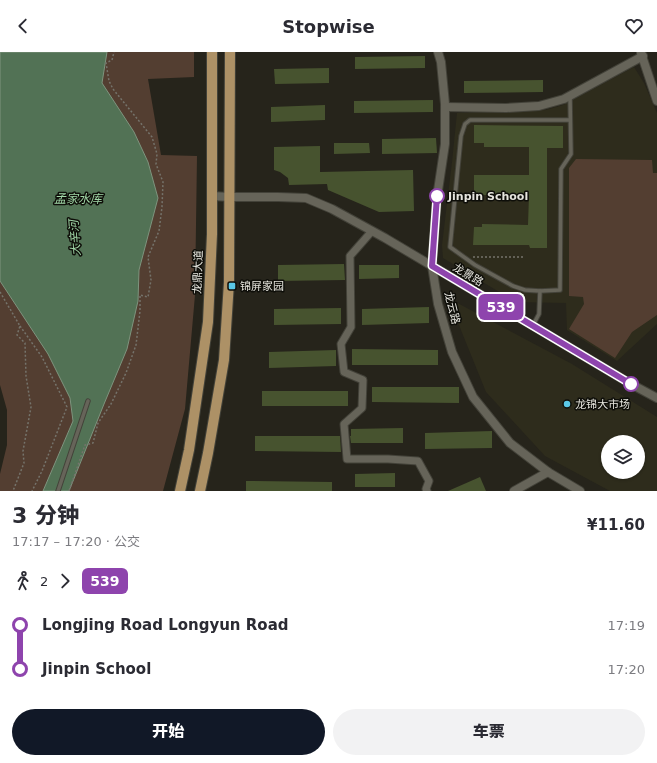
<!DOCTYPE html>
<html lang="zh">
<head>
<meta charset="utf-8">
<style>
  body { margin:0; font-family:"DejaVu Sans","Noto Sans SC",sans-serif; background:#f2f2f3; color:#2b2b33; height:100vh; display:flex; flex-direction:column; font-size:15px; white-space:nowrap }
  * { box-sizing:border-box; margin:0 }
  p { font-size:13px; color:#7c7c81 }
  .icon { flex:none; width:22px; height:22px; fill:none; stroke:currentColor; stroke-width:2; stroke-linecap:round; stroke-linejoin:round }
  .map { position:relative; height:439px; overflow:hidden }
  .sheet { display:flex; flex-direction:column; background:#fff; flex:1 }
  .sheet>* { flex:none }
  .badge { padding:0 8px; border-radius:6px; font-size:14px; line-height:26px }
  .tools { position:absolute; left:601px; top:383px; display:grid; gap:8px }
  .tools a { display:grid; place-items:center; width:44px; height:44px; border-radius:50%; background:#fff; box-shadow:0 1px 3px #0004; font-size:20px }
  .map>.badge { position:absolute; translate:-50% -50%; box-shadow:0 0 0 2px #fff }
  .legs { display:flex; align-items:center; gap:6px; height:44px; padding:0 12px; font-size:13px }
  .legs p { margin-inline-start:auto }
  .head { display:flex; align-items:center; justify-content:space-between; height:68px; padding:0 12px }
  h1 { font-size:22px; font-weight:800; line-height:30px }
  .action { display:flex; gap:8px; margin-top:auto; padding:8px 12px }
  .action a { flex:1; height:46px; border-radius:24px; background:#111827; color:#fff; font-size:16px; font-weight:800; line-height:46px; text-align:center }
  .action a+a { background:#f2f2f3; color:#2b2b33 }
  ul { padding:0 12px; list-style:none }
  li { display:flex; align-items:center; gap:14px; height:44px; font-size:15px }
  li i { display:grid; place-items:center; width:6px; height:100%; margin:0 5px; background:currentColor }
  li i::after { content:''; width:10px; height:10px; margin:-5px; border:3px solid; border-radius:50%; background:#fff }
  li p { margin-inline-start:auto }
  li:first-child i { background:linear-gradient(#0000 50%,currentColor 0) }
  li:last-child i { background:linear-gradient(currentColor 50%,#0000 0) }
  header { display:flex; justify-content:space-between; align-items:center; height:52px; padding:0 12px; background:#fff; font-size:18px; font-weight:800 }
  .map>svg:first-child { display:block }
  .built { fill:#2e2c1c; fill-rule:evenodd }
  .green { fill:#533e31 }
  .water { fill:#527255; stroke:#7e947e }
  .building { fill:#47532f }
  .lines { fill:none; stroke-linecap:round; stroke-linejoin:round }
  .service-casing { stroke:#434239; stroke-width:5.5 }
  .minor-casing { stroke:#434239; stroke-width:9 }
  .tertiary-casing { stroke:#434239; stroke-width:10 }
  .primary-casing { stroke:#434239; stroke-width:12 }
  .path { stroke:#75736b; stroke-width:1.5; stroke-dasharray:2 2; stroke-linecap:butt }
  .service { stroke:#666459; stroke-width:3.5 }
  .minor { stroke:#666459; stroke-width:7 }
  .tertiary { stroke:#666459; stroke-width:8 }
  .primary { stroke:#ad9166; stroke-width:10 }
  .line-1-casing { stroke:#fff; stroke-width:9 }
  .line-1 { stroke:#8e44ad; stroke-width:6 }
  .stop-1-dot { fill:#fff; stroke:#8e44ad; stroke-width:2 }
  .poi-dot { fill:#5ac8e6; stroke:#0e0e09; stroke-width:1.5 }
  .labels { text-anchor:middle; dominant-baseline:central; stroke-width:3; stroke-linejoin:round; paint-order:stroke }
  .stop-label { font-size:11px; font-weight:bold; fill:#e6e5de; stroke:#0e0e09; text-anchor:start }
  .street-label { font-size:11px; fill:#e6e5de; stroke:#0e0e09 }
  .poi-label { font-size:11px; fill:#e6e5de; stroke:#0e0e09; text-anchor:start }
  .water-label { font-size:12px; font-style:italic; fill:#a1d7a7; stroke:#0e0e09 }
</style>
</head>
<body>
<header><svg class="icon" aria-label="back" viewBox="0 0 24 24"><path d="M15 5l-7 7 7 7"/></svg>Stopwise<svg class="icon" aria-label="heart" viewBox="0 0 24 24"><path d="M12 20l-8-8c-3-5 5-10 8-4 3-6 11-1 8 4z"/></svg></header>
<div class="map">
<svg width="657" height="439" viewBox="0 0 657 439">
  <rect width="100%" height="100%" fill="#26241b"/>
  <g class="built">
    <path d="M634 15 644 31 657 61V272L617 309 567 278 566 251 516 250 443 206 442 193 452 110 457 61 546 58 563 53Z"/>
    <path d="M448 246 572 312 657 365V439H610L545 404 486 340ZM608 390H638V420H608Z"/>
  </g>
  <g class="green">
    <path d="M0 0H194V25L148 27 161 103 197 104 195 243 185 357 163 439H0V422L7 393V358L0 333Z"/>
    <path d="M576 107 652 108 653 121H657V263L632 280 615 306 569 277 584 252 583 245 569 244V116Z"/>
  </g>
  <path class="water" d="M0 0H107L102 31 134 80 148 110 158 146 139 218 138 249 127 297 104 352 69 439H43L73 369 70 346 48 302 0 229Z"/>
  <g class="building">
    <path d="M425 4V16L355 17V5Z"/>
    <path d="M329 16V31L275 32 274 17Z"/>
    <path d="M543 28V40L464 41V29Z"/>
    <path d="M433 48V60L354 61V49Z"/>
    <path d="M325 53V68L271 70V55Z"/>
    <path d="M474 73 563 74V96H547V196H530L529 193H473L474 175H482V172L528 173 529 143H474V123H529V95H484V91H474Z"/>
    <path d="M436 86 437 101 382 102V87Z"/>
    <path d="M334 91H369L370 101 334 102Z"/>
    <path d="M320 94V120L413 118 414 159 379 160 328 138 327 132 289 133 288 126 280 120 274 118V95Z"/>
    <path d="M344 212 345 228 278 229V213Z"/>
    <path d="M359 213H399V226L359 227Z"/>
    <path d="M429 255V271L362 273V257Z"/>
    <path d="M341 256V272L274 273V257Z"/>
    <path d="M352 297 438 298V313H352Z"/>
    <path d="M336 298V314L269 316V300Z"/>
    <path d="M372 335H459V351L372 350Z"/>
    <rect x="262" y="339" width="86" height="15"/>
    <path d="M403 376V391H351L350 384H351V377Z"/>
    <path d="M492 379V396L425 397V381Z"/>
    <path d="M255 384H340L341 400 255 399Z"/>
    <path d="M395 421V435H355V422Z"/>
    <path d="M480 425 486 439H448Z"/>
    <path d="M246 429 332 430V439H246Z"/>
  </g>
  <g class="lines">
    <g class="service-casing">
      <g id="service">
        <path d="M540 239 525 238 513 234 475 213 450 195 461 84 465 72 470 68H570"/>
        <path d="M533 273 539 262 540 239 560 238 561 117 571 102 570 45"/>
        <path d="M58 439 88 349"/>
      </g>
    </g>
    <g class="minor-casing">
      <path id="minor" d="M372 179 350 204 351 275 341 292 344 320 363 328 362 356 344 372 347 407H388L418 409 429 429 426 437 427 439"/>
    </g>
    <g class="tertiary-casing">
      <g id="tertiary">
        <path d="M438 0 441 10 445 52V92L437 145 432 214 438 252 452 300 473 345 510 391 548 420 580 439"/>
        <path d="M641 1 657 49"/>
        <path d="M445 55 506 56 539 54 564 47 643 4"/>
        <path d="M212 144 230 145H278L306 146 332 157 385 186 631 332 657 346"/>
        <path d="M514 439 548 420"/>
      </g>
    </g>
    <g class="primary-casing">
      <g id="primary">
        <path d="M180 439 189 398 208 270 212 182V0"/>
        <path d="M200 439 208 401 224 308 229 230 230 0"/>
      </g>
    </g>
    <g class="path">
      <path d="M473 205H525"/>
      <path d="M0 240 20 274 17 283 25 291 26 324 31 355 23 399 24 411 13 439"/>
      <path d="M20 274 42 305 67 355 42 419 32 439"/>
      <path d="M69 439 85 393 93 391 98 371 111 352 126 321 136 293 140 259V243L148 245 151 228 148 205 159 179 162 155 163 130 156 112 157 102 152 85 113 37 109 29 106 11 112 8 114 0"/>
    </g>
    <use href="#service" class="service"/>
    <use href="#minor" class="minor"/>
    <use href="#tertiary" class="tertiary"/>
    <use href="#primary" class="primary"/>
  </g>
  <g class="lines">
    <g class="line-1-casing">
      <path id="line-1" d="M437 144 432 214 631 332"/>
    </g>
    <use href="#line-1" class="line-1"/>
  </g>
  <g class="stop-1-dot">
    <circle cx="437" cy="144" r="7"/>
    <circle cx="631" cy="332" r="7"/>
  </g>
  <g class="poi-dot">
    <rect x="228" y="230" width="8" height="8" rx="2"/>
    <circle cx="567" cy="352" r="4"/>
  </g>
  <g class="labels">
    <g class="stop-label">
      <text x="448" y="144">Jinpin School</text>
    </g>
    <g class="street-label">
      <text transform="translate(198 220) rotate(-88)">龙鼎大道</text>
      <text transform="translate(468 223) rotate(31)">龙景路</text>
      <text transform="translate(452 256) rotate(76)">龙云路</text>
    </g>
    <g class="poi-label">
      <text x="240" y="234">锦屏家园</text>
      <text x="575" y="352">龙锦大市场</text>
    </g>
    <g class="water-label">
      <text x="78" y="147">孟家水库</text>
      <text transform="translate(75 186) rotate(-94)">大辛河</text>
    </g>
  </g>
</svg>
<div class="tools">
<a><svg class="icon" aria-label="layers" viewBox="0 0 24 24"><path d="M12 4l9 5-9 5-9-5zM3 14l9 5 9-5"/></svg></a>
</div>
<b class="badge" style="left:501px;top:255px;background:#8e44ad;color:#fff">539</b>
</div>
<section class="sheet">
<div class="head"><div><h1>3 分钟</h1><p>17:17 – 17:20 · 公交</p></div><b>¥11.60</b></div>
<div class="legs"><svg class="icon" aria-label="walk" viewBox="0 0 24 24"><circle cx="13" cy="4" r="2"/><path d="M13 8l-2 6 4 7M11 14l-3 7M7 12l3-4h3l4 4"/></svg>2<svg class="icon" aria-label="forward" viewBox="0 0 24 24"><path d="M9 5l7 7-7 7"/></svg><b class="badge" style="background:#8e44ad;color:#fff">539</b></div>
<ul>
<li><i style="color:#8e44ad"></i><b>Longjing Road Longyun Road</b><p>17:19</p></li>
<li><i style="color:#8e44ad"></i><b>Jinpin School</b><p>17:20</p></li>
</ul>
<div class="action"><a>开始</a><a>车票</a></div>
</section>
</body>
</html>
